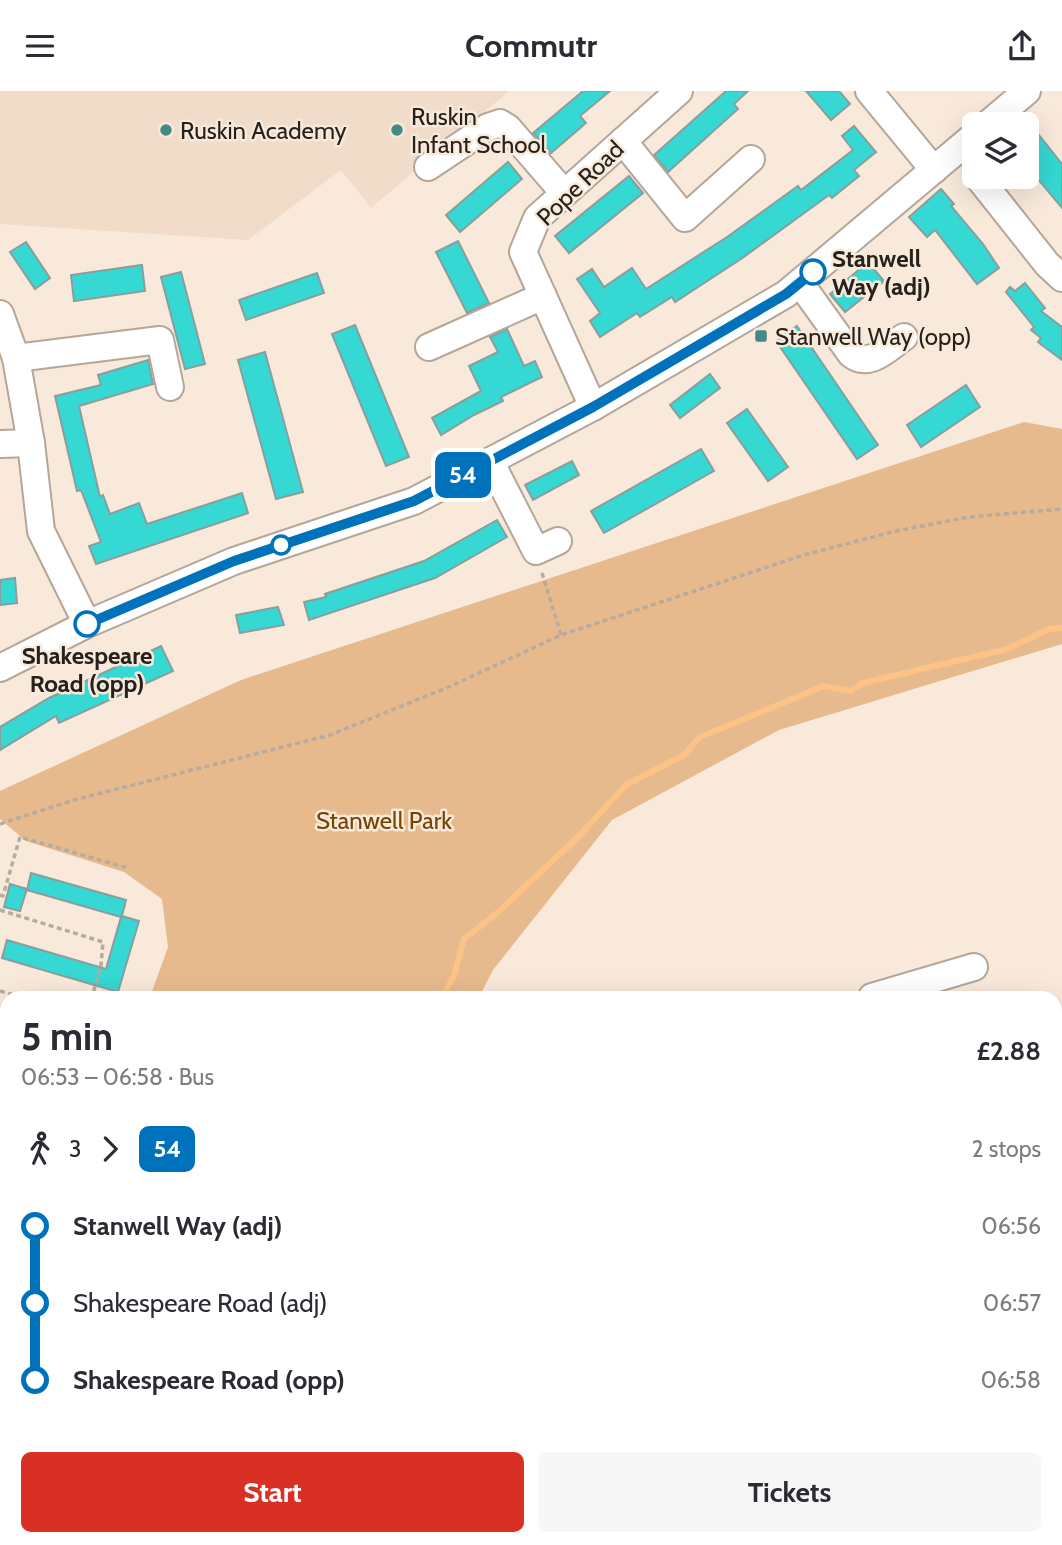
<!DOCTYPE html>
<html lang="en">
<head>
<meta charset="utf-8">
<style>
  body { margin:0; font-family:Cabin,sans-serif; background:#f7f7f7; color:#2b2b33; height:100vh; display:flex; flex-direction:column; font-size:26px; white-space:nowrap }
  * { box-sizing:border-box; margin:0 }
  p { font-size:23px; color:#7c7c81 }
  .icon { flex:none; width:38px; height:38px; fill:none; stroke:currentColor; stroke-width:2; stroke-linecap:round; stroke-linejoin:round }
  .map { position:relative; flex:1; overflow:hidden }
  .panel { position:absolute; left:0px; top:900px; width:1062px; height:555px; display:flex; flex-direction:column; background:#fff; border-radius:21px 21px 0 0; box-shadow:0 7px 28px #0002 }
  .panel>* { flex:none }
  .badge { padding:0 14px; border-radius:10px; font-size:24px; line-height:46px }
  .fabs { position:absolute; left:962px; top:21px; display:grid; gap:14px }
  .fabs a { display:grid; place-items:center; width:77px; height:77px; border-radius:10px; background:#fff; box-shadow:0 7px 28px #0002; font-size:35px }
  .map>.badge { position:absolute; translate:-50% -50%; box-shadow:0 0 0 4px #fff }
  .legs { display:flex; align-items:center; gap:10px; height:77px; padding:0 21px; font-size:23px }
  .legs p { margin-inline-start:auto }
  .summary { display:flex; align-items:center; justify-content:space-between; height:119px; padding:0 21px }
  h1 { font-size:38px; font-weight:700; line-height:52px }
  .cta { display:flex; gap:14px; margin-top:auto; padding:14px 21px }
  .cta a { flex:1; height:80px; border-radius:10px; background:#d93025; color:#fff; font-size:28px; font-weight:700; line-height:80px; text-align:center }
  .cta a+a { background:#f7f7f7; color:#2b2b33 }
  ul { padding:0 21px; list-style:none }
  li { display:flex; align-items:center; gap:24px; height:77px; font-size:26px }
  li i { display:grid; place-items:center; width:10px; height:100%; margin:0 9px; background:currentColor }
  li i::after { content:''; width:18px; height:18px; margin:-9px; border:5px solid; border-radius:50%; background:#fff }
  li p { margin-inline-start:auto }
  li:first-child i { background:linear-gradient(#0000 50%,currentColor 0) }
  li:last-child i { background:linear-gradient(currentColor 50%,#0000 0) }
  header { display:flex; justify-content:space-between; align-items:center; height:91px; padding:0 21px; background:#fff; font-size:32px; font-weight:700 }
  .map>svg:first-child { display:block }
  .built { fill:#f0dcc8 }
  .green { fill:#e6ba8d }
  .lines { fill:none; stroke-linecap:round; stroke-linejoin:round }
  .stream { stroke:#fdc386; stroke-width:6 }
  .building { fill:#35d8d2; stroke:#899e9d; stroke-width:2 }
  .minor-casing { stroke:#b4a699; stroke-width:30 }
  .path { stroke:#b7ab9f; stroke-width:3.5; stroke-dasharray:5 3.5; stroke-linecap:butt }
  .minor { stroke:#fff; stroke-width:26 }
  .line-1-casing { stroke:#fff; stroke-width:16 }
  .line-1 { stroke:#0072bc; stroke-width:10 }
  .poi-dot { fill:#438a87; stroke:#f8e9db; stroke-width:2.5 }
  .stop-1-dot { fill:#fff; stroke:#0072bc; stroke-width:3.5 }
  .labels { text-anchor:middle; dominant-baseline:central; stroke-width:5; stroke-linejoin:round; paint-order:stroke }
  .poi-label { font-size:24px; fill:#26211b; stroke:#f8e9db; text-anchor:start }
  .street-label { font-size:24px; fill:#26211b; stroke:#f8e9db }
  .stop-label { font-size:24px; font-weight:bold; fill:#26211b; stroke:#f8e9db; text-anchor:start }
  .park-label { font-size:24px; fill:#734502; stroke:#f8e9db }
</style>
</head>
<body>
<header><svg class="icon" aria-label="menu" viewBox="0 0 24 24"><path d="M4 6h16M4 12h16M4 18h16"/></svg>Commutr<svg class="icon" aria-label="share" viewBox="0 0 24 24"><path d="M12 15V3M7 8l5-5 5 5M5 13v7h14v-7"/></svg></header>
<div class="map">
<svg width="1062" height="1454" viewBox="0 0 1062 1454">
  <rect width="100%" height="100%" fill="#f8e9db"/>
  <path class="built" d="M0 0H509L371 117 341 79 248 149 0 133Z"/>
  <g class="green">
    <path d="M1024 331 1062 338V553L779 639 612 729 493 879 479 906H150L168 856 162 808 124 781 26 750 0 728V700L241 589Z"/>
    <path d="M7 1392V1447H176L172 1454H0V1399Z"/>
    <path d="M1062 1425V1454H966L975 1447H1055V1426Z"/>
  </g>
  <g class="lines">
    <g class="stream">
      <path d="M442 906 454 885 464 848 496 823 578 746 626 694 684 664 700 646 824 595 851 600 863 592 1007 558 1049 538 1062 537"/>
      <path d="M150 1454 153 1447"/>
    </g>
  </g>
  <g class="building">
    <path d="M583 0H610L580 25 586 32 551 62 533 42Z"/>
    <path d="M726 0H748L734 13 738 18 668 81 654 64Z"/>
    <path d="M806 0H839L850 13 831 29Z"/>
    <path d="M1027 29 1062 73V117L1027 75Z"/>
    <path d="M854 35 876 61 854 79 859 85 832 107 829 104 741 168 675 211 672 206 640 226 637 222 600 246 590 230 600 222 577 188 592 178 604 196 632 177 646 198 727 146 798 95 801 99 853 59 842 45Z"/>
    <path d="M508 71 522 88 460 141 446 124Z"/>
    <path d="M629 85 643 102 569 162 555 145Z"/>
    <path d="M941 98 954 113 951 115 983 153 999 177 977 193 935 139 927 146 909 126Z"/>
    <path d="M458 150 489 212 467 222 436 161Z"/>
    <path d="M26 151 50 187 35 198 10 161Z"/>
    <path d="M868 171 884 190 845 221 830 203Z"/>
    <path d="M142 174 145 200 74 210 71 184Z"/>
    <path d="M181 181 205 273 185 278 161 186Z"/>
    <path d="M317 182 324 202 246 229 239 209Z"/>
    <path d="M1025 192 1045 217 1041 220 1062 236V269L1038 251 1041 247 1031 239 1034 236 1006 201 1010 196 1015 200Z"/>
    <path d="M355 234 409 366 386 375 332 243Z"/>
    <path d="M797 235 878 354 857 368 776 250Z"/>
    <path d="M507 238 524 275 535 270 542 286 501 306 503 310 474 324 441 344 432 327 481 300 469 275 498 261 490 246Z"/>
    <path d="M265 261 303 401 276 408 238 269Z"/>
    <path d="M148 269 153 293 79 315 100 406 103 404 110 423 139 412 147 433 242 402 248 422 96 473 89 455 101 451 81 399 77 400 55 305 101 294 98 284Z"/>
    <path d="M710 283 720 297 680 327 670 314Z"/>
    <path d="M966 294 980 316 921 356 907 334Z"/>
    <path d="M747 318 788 376 768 390 727 332Z"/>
    <path d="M701 358 714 380 604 442 591 420Z"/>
    <path d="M572 370 579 384 533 409 525 394Z"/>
    <path d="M497 429 507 446 435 487 309 529 304 511 326 506 325 503 424 470Z"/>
    <path d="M15 487 17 512 0 514V489Z"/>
    <path d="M278 516 284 534 240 542 236 524Z"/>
    <path d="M161 555 173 580 59 632 56 625 0 659V636L49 607Z"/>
    <path d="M31 782 126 809 122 825 139 830 118 901 2 867 7 849 106 878 121 826 27 799Z"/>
    <path d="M10 793 27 798 20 820 4 816Z"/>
  </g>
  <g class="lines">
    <g class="minor-casing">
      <g id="minor">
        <path d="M869 0 934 79"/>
        <path d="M988 33 1027 0"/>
        <path d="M623 50 685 127 751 68"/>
        <path d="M428 76 488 36 500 32 508 37 564 102"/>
        <path d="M978 86 1047 173 1062 187"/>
        <path d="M800 192 851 263C869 278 888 257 904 246"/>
        <path d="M0 223 16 267 31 352 41 440 87 533"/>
        <path d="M429 256 543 205"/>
        <path d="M16 267 160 249 170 296"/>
        <path d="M593 316 523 161 537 127 679 0"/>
        <path d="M0 353 31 352"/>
        <path d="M490 370 536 460 558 450"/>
        <path d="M0 577 87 533 234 470 414 410 593 316 786 203 975 44"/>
        <path d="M872 906 974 876"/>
        <path d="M1055 1023 1062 1021"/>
        <path d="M1055 1234 1062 1232"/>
        <path d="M921 1447 924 1454"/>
        <path d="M352 1454 356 1447"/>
        <path d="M568 1454 570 1447"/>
      </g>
    </g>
    <g class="path">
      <path d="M542 482 561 544"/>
      <path d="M0 733 74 709 330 644 451 595 561 544 804 464 896 440 969 426 1062 418"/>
      <path d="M0 804 3 805 20 746 128 777"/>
      <path d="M0 819 103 851 101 874 92 906"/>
      <path d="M0 900 21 906"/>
    </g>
    <use href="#minor" class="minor"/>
  </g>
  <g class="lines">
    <g class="line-1-casing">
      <path id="line-1" d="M87 533 234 470 414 410 593 316 786 203 813 181"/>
    </g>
    <use href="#line-1" class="line-1"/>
  </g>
  <g class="poi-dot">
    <circle cx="166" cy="39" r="7"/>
    <circle cx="397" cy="39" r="7"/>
    <rect x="754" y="238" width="14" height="14" rx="3.5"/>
  </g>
  <g class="stop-1-dot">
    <circle cx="813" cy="181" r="12"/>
    <circle cx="281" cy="454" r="9"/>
    <circle cx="87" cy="533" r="12"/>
  </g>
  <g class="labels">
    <g class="poi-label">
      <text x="411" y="25">Ruskin<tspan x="411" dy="28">Infant School</tspan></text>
      <text x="180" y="39">Ruskin Academy</text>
      <text x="775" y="245">Stanwell Way (opp)</text>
    </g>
    <g class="street-label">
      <text transform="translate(580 92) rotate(-44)">Pope Road</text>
    </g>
    <g class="stop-label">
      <text x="832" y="167">Stanwell<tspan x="832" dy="28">Way (adj)</tspan></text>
      <text x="87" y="564" text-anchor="middle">Shakespeare<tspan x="87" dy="28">Road (opp)</tspan></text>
    </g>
    <g class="park-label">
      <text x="384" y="729">Stanwell Park</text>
    </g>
  </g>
</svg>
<div class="fabs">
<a><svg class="icon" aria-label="layers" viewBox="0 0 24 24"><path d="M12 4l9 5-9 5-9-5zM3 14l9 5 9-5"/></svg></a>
</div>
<b class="badge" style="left:463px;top:384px;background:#0072bc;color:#fff">54</b>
<section class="panel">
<div class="summary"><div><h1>5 min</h1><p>06:53 – 06:58 · Bus</p></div><b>£2.88</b></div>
<div class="legs"><svg class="icon" aria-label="walk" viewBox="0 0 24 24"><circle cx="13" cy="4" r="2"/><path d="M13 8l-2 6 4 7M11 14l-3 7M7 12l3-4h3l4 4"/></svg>3<svg class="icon" aria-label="forward" viewBox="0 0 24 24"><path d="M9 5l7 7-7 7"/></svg><b class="badge" style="background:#0072bc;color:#fff">54</b><p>2 stops</p></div>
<ul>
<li><i style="color:#0072bc"></i><b>Stanwell Way (adj)</b><p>06:56</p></li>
<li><i style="color:#0072bc"></i><span>Shakespeare Road (adj)</span><p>06:57</p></li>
<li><i style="color:#0072bc"></i><b>Shakespeare Road (opp)</b><p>06:58</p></li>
</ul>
<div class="cta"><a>Start</a><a>Tickets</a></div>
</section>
</div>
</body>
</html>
